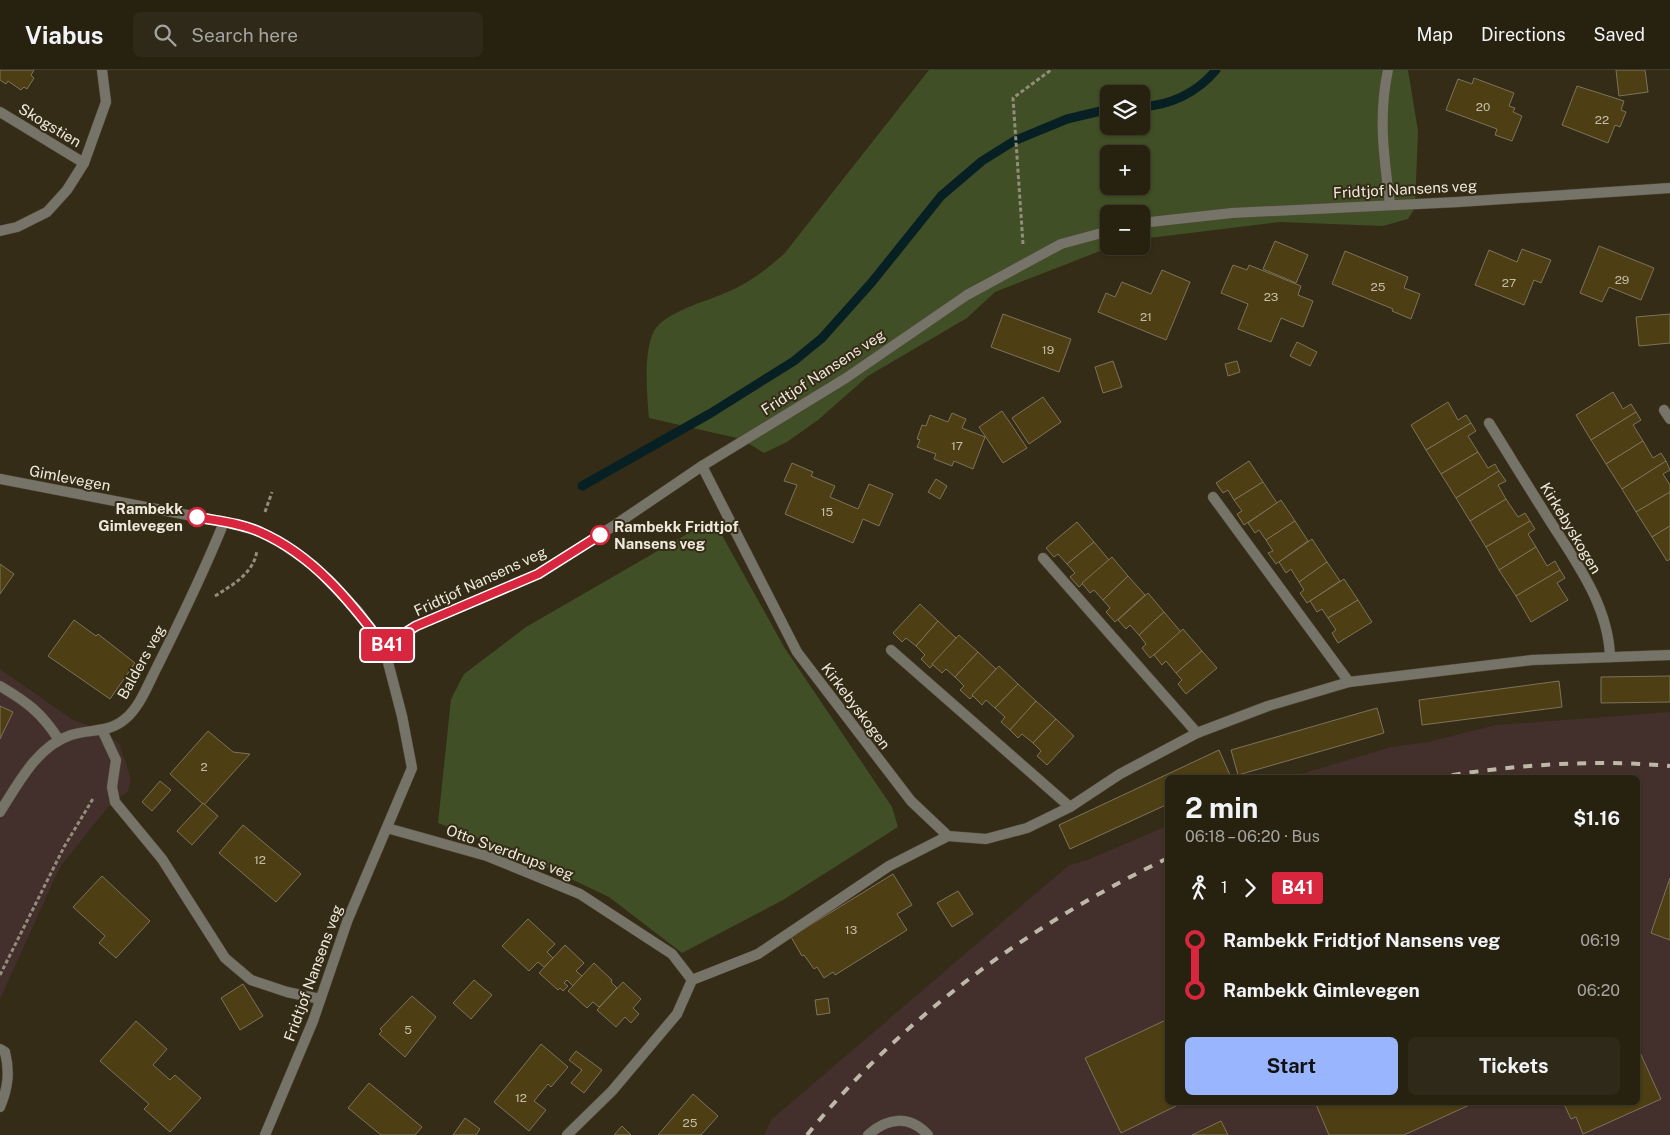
<!DOCTYPE html>
<html lang="en">
<head>
<meta charset="utf-8">
<style>
  body { margin:0; font-family:"Public Sans",sans-serif; background:#2f2919; color:#f1f3f6; height:100vh; display:flex; flex-direction:column; font-size:19px; white-space:nowrap }
  * { box-sizing:border-box; margin:0 }
  p { font-size:16px; color:#a4a39f }
  .icon { flex:none; width:28px; height:28px; fill:none; stroke:currentColor; stroke-width:2; stroke-linecap:round; stroke-linejoin:round }
  .map { position:relative; flex:1; overflow:hidden }
  .side { position:absolute; left:1165px; top:705px; width:475px; height:330px; display:flex; flex-direction:column; background:#272110; border-radius:8px; box-shadow:0 1px 4px #0004,0 0 0 1px #433e30 }
  .side>* { flex:none }
  .badge { padding:0 10px; border-radius:4px; font-size:18px; line-height:32px }
  .tools { position:absolute; left:1100px; top:15px; display:grid; gap:10px }
  .tools a { display:grid; place-items:center; width:50px; height:50px; border-radius:8px; background:#272110; box-shadow:0 1px 4px #0004,0 0 0 1px #433e30; font-size:25px }
  .map>.badge { position:absolute; translate:-50% -50%; box-shadow:0 0 0 2px #fff }
  .legs { display:flex; align-items:center; gap:8px; height:55px; padding:0 20px; font-size:16px }
  .legs p { margin-inline-start:auto }
  .summary { display:flex; align-items:center; justify-content:space-between; height:85px; padding:0 20px }
  h1 { font-size:28px; font-weight:700; line-height:38px }
  .button { display:flex; gap:10px; margin-top:auto; padding:10px 20px }
  .button a { flex:1; height:58px; border-radius:8px; background:#99b5fd; color:#111; font-size:20px; font-weight:700; line-height:58px; text-align:center }
  .button a+a { background:#2f2919; color:#f1f3f6 }
  ul { padding:0 20px; list-style:none }
  li { display:flex; align-items:center; gap:18px; height:50px; font-size:19px }
  li i { display:grid; place-items:center; width:8px; height:100%; margin:0 6px; background:currentColor }
  li i::after { content:''; width:12px; height:12px; margin:-6px; border:4px solid; border-radius:50%; background:#272110 }
  li p { margin-inline-start:auto }
  li:first-child i { background:linear-gradient(#0000 50%,currentColor 0) }
  li:last-child i { background:linear-gradient(currentColor 50%,#0000 0) }
  header { display:flex; align-items:center; gap:30px; box-sizing:border-box; height:70px; padding:0 25px; background:#272110; border-bottom:1px solid #433e30 }
  header strong { font-size:24px }
  nav { display:flex; gap:28px; margin-inline-start:auto; font-size:18px }
  .search { width:350px; height:45px; background:#2f2919; display:flex; align-items:center; gap:12px; box-sizing:border-box; padding:0 18px; border-radius:8px; color:#a4a39f; font-size:19px }
  .map>svg:first-child { display:block }
  .industrial { fill:#432f2b }
  .green { fill:#404f25; fill-rule:evenodd }
  .lines { fill:none; stroke-linecap:round; stroke-linejoin:round }
  .stream { stroke:#072024; stroke-width:9 }
  .building { fill:#4d3e13; stroke:#7c735b }
  .service-casing { stroke:#524a36; stroke-width:11 }
  .minor-casing { stroke:#524a36; stroke-width:11 }
  .tertiary-casing { stroke:#524a36; stroke-width:11 }
  .path { stroke:#938d7b; stroke-width:3; stroke-dasharray:4 2.5; stroke-linecap:butt }
  .service { stroke:#767368; stroke-width:10 }
  .minor { stroke:#767368; stroke-width:10 }
  .tertiary { stroke:#767368; stroke-width:10 }
  .rail { stroke:#beb8a9; stroke-width:4; stroke-dasharray:9 9; stroke-linecap:butt }
  .line-1-casing { stroke:#fff; stroke-width:11 }
  .line-1 { stroke:#d7263d; stroke-width:8 }
  .stop-1-dot { fill:#fff; stroke:#d7263d; stroke-width:2.5 }
  .labels { text-anchor:middle; dominant-baseline:central; stroke-width:4; stroke-linejoin:round; paint-order:stroke }
  .number-label { font-size:12px; fill:#c6beaa }
  .street-label { font-size:15px; fill:#eee9dc; stroke:#342c16 }
  .stop-label { font-size:15px; font-weight:bold; fill:#eee9dc; stroke:#342c16; text-anchor:end }
</style>
</head>
<body>
<header>
<strong>Viabus</strong>
<div class="search"><svg class="icon" aria-label="search" viewBox="0 0 24 24"><circle cx="10" cy="10" r="6"/><path d="M15 15l6 6"/></svg>Search here</div>
<nav><a>Map</a><a>Directions</a><a>Saved</a></nav>
</header>
<div class="map">
<svg width="1670" height="1065" viewBox="0 0 1670 1065">
  <rect width="100%" height="100%" fill="#342c16"/>
  <g class="industrial">
    <path d="M0 599 73 650 98 658 119 673 131 709 128 721 108 737 60 797 0 929Z"/>
    <path d="M1670 642V1065H764L772 1049 1069 795 1087 790 1167 756 1168 1032H1638V708L1291 707 1391 677 1428 672 1496 655Z"/>
  </g>
  <g class="green">
    <path d="M929 0H1408L1418 61 1415 138 1408 149 1383 156 1280 152 1141 169V144H1109V176H1113L995 222 967 248 868 306 818 350 787 372 764 383 741 369 649 348C647 325 643 282 654 261 666 240 713 230 734 219 753 210 768 198 784 184ZM1109 24H1141V56H1109ZM1109 84H1141V116H1109Z"/>
    <path d="M713 449 784 577 892 737 898 757 783 830 682 883 609 827 514 782 438 753 451 629 464 604 526 557Z"/>
  </g>
  <g class="lines">
    <g class="stream">
      <path d="M1141 37C1170 35 1197 23 1216 0"/>
      <path d="M582 416 711 343 794 291 822 268 872 212 941 126 982 91 1014 71 1067 49 1109 39"/>
    </g>
  </g>
  <g class="building">
    <path d="M0 0H34L31 5 34 8 27 19 24 17 21 20 8 11 6 14 0 10Z"/>
    <path d="M1616 0H1645L1648 22 1619 26Z"/>
    <path d="M1474 8 1514 23 1509 36 1515 38 1513 42 1522 46 1512 71 1495 65 1497 59 1446 40 1458 9 1472 14Z"/>
    <path d="M1577 16 1624 31 1621 40 1626 42 1620 57 1615 55 1608 73 1562 55Z"/>
    <path d="M1275 171 1308 185 1296 213 1263 199Z"/>
    <path d="M1599 176 1654 198 1641 230 1609 217 1602 232 1580 223Z"/>
    <path d="M1522 179 1551 190 1541 213 1534 210 1524 235 1475 215 1489 180 1517 192Z"/>
    <path d="M1345 181 1408 207 1404 218 1420 224 1411 249 1392 241 1393 239 1332 214Z"/>
    <path d="M1233 195 1247 200 1249 195 1301 216 1298 225 1313 231 1303 257 1281 248 1271 272 1238 259 1248 234 1221 223Z"/>
    <path d="M1162 200 1190 212 1166 270 1098 242 1106 223 1115 227 1122 212 1151 224Z"/>
    <path d="M1003 244 1071 269 1059 302 991 277Z"/>
    <path d="M1670 244V273L1639 276 1636 247Z"/>
    <path d="M1297 272 1317 282 1310 296 1290 286Z"/>
    <path d="M1113 291 1122 317 1103 323 1095 297Z"/>
    <path d="M1237 291 1240 302 1228 306 1225 294Z"/>
    <path d="M1613 322 1623 339 1631 334 1636 342 1591 370 1576 345Z"/>
    <path d="M1043 327 1061 352 1029 374 1012 348Z"/>
    <path d="M1448 332 1458 350 1466 345 1471 353 1426 380 1411 355Z"/>
    <path d="M1002 341 1027 378 1003 393 979 357Z"/>
    <path d="M1636 342 1641 350 1633 355 1643 371 1606 394 1591 370Z"/>
    <path d="M952 343 966 349 962 358 985 367 973 399 954 391 952 396 934 389 936 384 917 377 920 370 917 369 922 355 926 356 930 345 948 352Z"/>
    <path d="M1471 353 1476 361 1468 366 1478 382 1441 404 1426 380Z"/>
    <path d="M1643 371 1653 388 1661 383 1666 391 1622 419 1606 394Z"/>
    <path d="M1478 382 1488 398 1495 394 1499 401 1456 428 1441 404Z"/>
    <path d="M1249 391 1263 412 1234 430 1228 420 1223 423 1216 413Z"/>
    <path d="M1666 391 1670 400 1663 404 1670 415V422L1636 442 1622 419Z"/>
    <path d="M792 393 813 402 811 406 835 416 830 427 858 439 869 414 893 424 879 456 863 449 853 473 785 444 797 415 784 411Z"/>
    <path d="M1499 401 1506 411 1498 415 1506 429 1470 451 1456 428Z"/>
    <path d="M936 409 947 416 940 429 928 422Z"/>
    <path d="M1263 412 1277 433 1244 455 1237 444 1242 441 1234 430Z"/>
    <path d="M1670 422V456L1652 467 1636 442Z"/>
    <path d="M1506 429 1518 447 1525 443 1530 451 1486 477 1470 451Z"/>
    <path d="M1281 430 1295 451 1266 470 1259 460 1255 463 1248 453Z"/>
    <path d="M1295 451 1308 471 1276 494 1268 483 1273 481 1266 470Z"/>
    <path d="M1530 451 1535 459 1528 464 1536 477 1499 500 1486 477Z"/>
    <path d="M1077 452 1094 472 1067 494 1058 484 1054 487 1046 478Z"/>
    <path d="M1670 456V489L1667 491 1652 467Z"/>
    <path d="M1312 469 1327 492 1299 512 1291 499 1286 503 1279 492Z"/>
    <path d="M1094 472 1109 490 1079 517 1070 507 1075 503 1067 494Z"/>
    <path d="M1536 477 1547 496 1555 491 1560 500 1516 526 1499 500Z"/>
    <path d="M1112 487 1128 506 1103 530 1094 520 1090 523 1082 513Z"/>
    <path d="M1327 492 1340 511 1307 533 1300 523 1304 520 1299 512Z"/>
    <path d="M0 494 14 504 0 524Z"/>
    <path d="M1560 500 1565 508 1557 513 1568 530 1531 552 1516 526Z"/>
    <path d="M1128 506 1145 525 1115 552 1106 542 1110 538 1103 530Z"/>
    <path d="M1344 509 1358 530 1328 548 1322 539 1317 542 1310 531Z"/>
    <path d="M1148 523 1164 542 1139 565 1130 555 1126 559 1118 550Z"/>
    <path d="M1358 530 1372 552 1338 573 1332 563 1336 560 1328 548Z"/>
    <path d="M920 534 938 551 916 576 906 568 902 572 893 563Z"/>
    <path d="M1164 542 1181 562 1150 588 1142 578 1146 574 1139 565Z"/>
    <path d="M74 550 96 566 98 564 135 593 110 629 48 586Z"/>
    <path d="M938 551 956 568 930 598 921 589 925 585 916 576Z"/>
    <path d="M1183 559 1202 581 1176 603 1166 591 1162 595 1154 585Z"/>
    <path d="M959 565 978 582 955 607 946 599 942 603 932 594Z"/>
    <path d="M1202 581 1217 598 1186 624 1178 614 1182 610 1176 603Z"/>
    <path d="M978 582 996 599 970 629 960 620 964 616 955 607Z"/>
    <path d="M999 596 1018 614 995 638 986 630 982 635 972 625Z"/>
    <path d="M1670 606V632L1601 633V607Z"/>
    <path d="M1559 611 1562 637 1422 655 1419 630Z"/>
    <path d="M1018 614 1036 631 1010 660 1001 652 1005 647 995 638Z"/>
    <path d="M1036 631 1056 649 1033 673 1022 664 1018 668 1010 660Z"/>
    <path d="M0 636 13 642 0 669Z"/>
    <path d="M1377 638 1384 663 1238 705 1231 680Z"/>
    <path d="M1056 649 1074 666 1047 695 1037 686 1041 681 1033 673Z"/>
    <path d="M208 661 233 682 250 684 204 735 170 704Z"/>
    <path d="M1219 680 1230 705 1224 708H1168V734L1070 779 1059 755Z"/>
    <path d="M160 711 171 720 152 741 142 732Z"/>
    <path d="M203 733 218 746 192 775 177 761Z"/>
    <path d="M243 755 301 804 276 832 219 783Z"/>
    <path d="M893 804 912 835 897 844 907 860 835 905 833 902 824 908 817 897 814 899 804 885 802 886 791 867Z"/>
    <path d="M102 806 150 851 116 888 99 873 105 866 73 837Z"/>
    <path d="M1670 808V870L1651 863Z"/>
    <path d="M958 821 973 844 952 857 937 833Z"/>
    <path d="M528 849 555 874 547 882 553 888 544 897 538 892 529 901 502 876Z"/>
    <path d="M565 875 584 893 576 901 582 906 573 916 567 910 564 913 568 916 563 921 560 918 558 920 539 903Z"/>
    <path d="M594 893 612 910 611 912 617 918 599 937 593 932 587 938 568 921Z"/>
    <path d="M474 910 492 925 471 949 453 933Z"/>
    <path d="M623 912 641 929 633 938 639 944 631 953 625 947 616 957 597 940Z"/>
    <path d="M243 914 263 946 240 960 221 928Z"/>
    <path d="M412 926 436 947 405 987 379 964 382 961 380 959Z"/>
    <path d="M828 928 830 943 817 945 815 930Z"/>
    <path d="M1168 949V1032H1184L1121 1063 1085 988Z"/>
    <path d="M136 951 167 979 153 995 170 1010 175 1005 201 1028 170 1062 144 1039 149 1034 100 991Z"/>
    <path d="M541 974 568 997 551 1017 548 1014 534 1031 546 1040 529 1061 494 1032Z"/>
    <path d="M1638 978 1661 1029 1583 1064 1576 1047 1571 1049 1563 1032H1638Z"/>
    <path d="M576 981 602 1000 584 1023 571 1013 582 1000 569 990Z"/>
    <path d="M369 1013 422 1057 415 1065H381L348 1038Z"/>
    <path d="M693 1024 718 1046 701 1065H658Z"/>
    <path d="M1315 1032H1476L1404 1065H1329Z"/>
    <path d="M465 1048 480 1059 476 1065H453Z"/>
    <path d="M1221 1051 1228 1065H1192Z"/>
    <path d="M622 1056 631 1065H614Z"/>
  </g>
  <g class="lines">
    <g class="service-casing">
      <g id="service">
        <path d="M1664 340 1670 349"/>
        <path d="M1489 353C1509 385 1529 418 1550 451 1576 492 1608 535 1610 586"/>
        <path d="M1213 427 1349 612"/>
        <path d="M1043 488 1197 663"/>
        <path d="M891 580 1070 737"/>
        <path d="M0 616C27 632 42 643 59 670"/>
        <path d="M103 662 116 690 112 717 115 732 162 789 225 888 251 910 287 922 320 929"/>
        <path d="M0 979 5 982C10 1002 8 1018 0 1037"/>
        <path d="M868 1065C888 1047 910 1045 928 1065"/>
      </g>
    </g>
    <g class="minor-casing">
      <g id="minor">
        <path d="M1388 0C1378 46 1384 88 1390 134"/>
        <path d="M0 42 84 93"/>
        <path d="M1141 153 1232 143 1458 132 1670 118"/>
        <path d="M0 161 17 157 47 142 67 120 84 93 106 32 102 0"/>
        <path d="M702 396 797 582 911 731 948 766 986 769 1027 758 1070 737 1120 704 1197 663 1268 636 1349 612 1532 590 1670 585"/>
        <path d="M384 577 416 556 539 504 615 455 702 396 846 308 967 225 1061 174 1109 161"/>
        <path d="M0 742C18 714 37 676 71 665 90 659 109 663 125 649 140 637 148 614 157 597 181 549 204 502 224 452"/>
        <path d="M387 758 487 786 580 824 672 884 692 910 677 944 612 1021 567 1065"/>
        <path d="M692 910 758 884 889 796 948 766"/>
      </g>
    </g>
    <g class="tertiary-casing">
      <path id="tertiary" d="M0 409 224 452 259 461 281 473 314 496 357 540 384 577 402 646 412 698 348 849 313 951 265 1065"/>
    </g>
    <g class="path">
      <path d="M1023 174 1013 28 1051 0"/>
      <path d="M265 442 272 422"/>
      <path d="M215 526C234 514 254 503 257 480"/>
      <path d="M0 905 64 777 94 727"/>
    </g>
    <use href="#service" class="service"/>
    <use href="#minor" class="minor"/>
    <use href="#tertiary" class="tertiary"/>
    <g class="rail">
      <path d="M1434 708C1511 695 1592 689 1670 696"/>
      <path d="M807 1065C903 946 1031 854 1168 788"/>
    </g>
  </g>
  <g class="lines">
    <g class="line-1-casing">
      <path id="line-1" d="M197 447C217 451 241 453 260 462 313 485 350 531 384 576L416 556 538 504 600 465"/>
    </g>
    <use href="#line-1" class="line-1"/>
  </g>
  <g class="stop-1-dot">
    <circle cx="197" cy="447" r="9"/>
    <circle cx="600" cy="465" r="9"/>
  </g>
  <g class="labels">
    <g class="number-label">
      <text x="1483" y="37">20</text>
      <text x="1602" y="50">22</text>
      <text x="1622" y="210">29</text>
      <text x="1509" y="213">27</text>
      <text x="1378" y="217">25</text>
      <text x="1271" y="227">23</text>
      <text x="1146" y="247">21</text>
      <text x="1048" y="280">19</text>
      <text x="957" y="376">17</text>
      <text x="827" y="442">15</text>
      <text x="204" y="697">2</text>
      <text x="260" y="790">12</text>
      <text x="851" y="860">13</text>
      <text x="408" y="960">5</text>
      <text x="521" y="1028">12</text>
      <text x="690" y="1053">25</text>
    </g>
    <g class="street-label">
      <text transform="translate(50 55) rotate(31)">Skogstien</text>
      <text transform="translate(1405 119) rotate(-3)">Fridtjof Nansens veg</text>
      <text transform="translate(823 302) rotate(-33)">Fridtjof Nansens veg</text>
      <text transform="translate(70 408) rotate(11)">Gimlevegen</text>
      <text transform="translate(1571 458) rotate(59)">Kirkebyskogen</text>
      <text transform="translate(480 511) rotate(-25)">Fridtjof Nansens veg</text>
      <text transform="translate(141 592) rotate(-61)">Balders veg</text>
      <text transform="translate(856 636) rotate(53)">Kirkebyskogen</text>
      <text transform="translate(510 782) rotate(20)">Otto Sverdrups veg</text>
      <text transform="translate(313 903) rotate(-70)">Fridtjof Nansens veg</text>
    </g>
    <g class="stop-label">
      <text x="183" y="438">Rambekk<tspan x="183" dy="17">Gimlevegen</tspan></text>
      <text x="614" y="456" text-anchor="start">Rambekk Fridtjof<tspan x="614" dy="17">Nansens veg</tspan></text>
    </g>
  </g>
</svg>
<div class="tools">
<a><svg class="icon" aria-label="layers" viewBox="0 0 24 24"><path d="M12 4l9 5-9 5-9-5zM3 14l9 5 9-5"/></svg></a>
<a>+</a>
<a>−</a>
</div>
<b class="badge" style="left:387px;top:575px;background:#d7263d;color:#fff">B41</b>
<section class="side">
<div class="summary"><div><h1>2 min</h1><p>06:18 – 06:20 · Bus</p></div><b>$1.16</b></div>
<div class="legs"><svg class="icon" aria-label="walk" viewBox="0 0 24 24"><circle cx="13" cy="4" r="2"/><path d="M13 8l-2 6 4 7M11 14l-3 7M7 12l3-4h3l4 4"/></svg>1<svg class="icon" aria-label="forward" viewBox="0 0 24 24"><path d="M9 5l7 7-7 7"/></svg><b class="badge" style="background:#d7263d;color:#fff">B41</b></div>
<ul>
<li><i style="color:#d7263d"></i><b>Rambekk Fridtjof Nansens veg</b><p>06:19</p></li>
<li><i style="color:#d7263d"></i><b>Rambekk Gimlevegen</b><p>06:20</p></li>
</ul>
<div class="button"><a>Start</a><a>Tickets</a></div>
</section>
</div>
</body>
</html>
